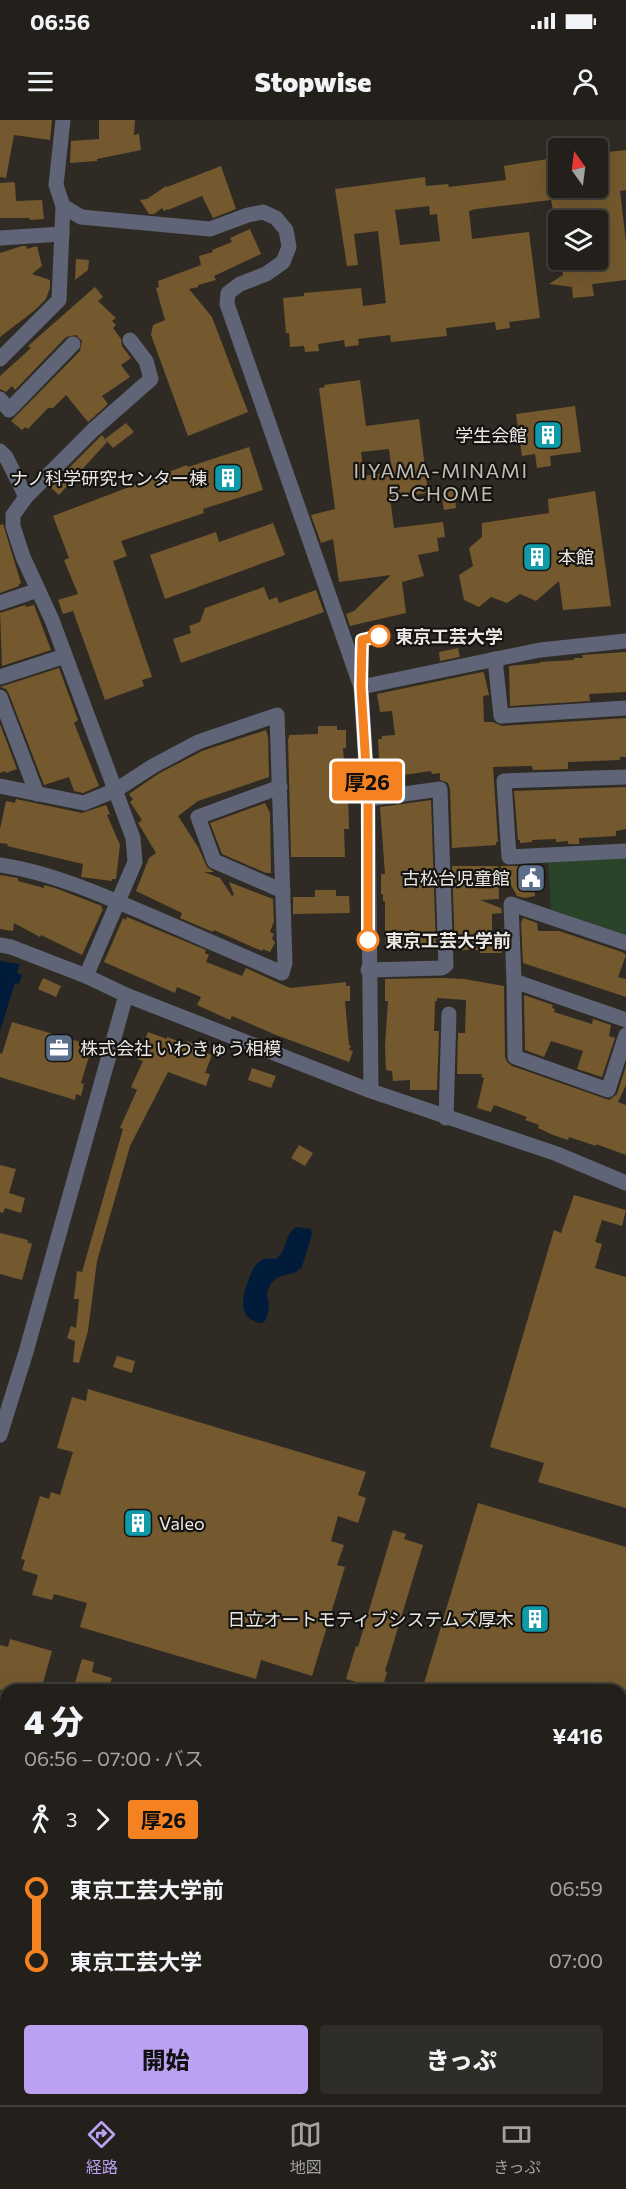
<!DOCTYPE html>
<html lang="ja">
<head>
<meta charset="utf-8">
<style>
  body { margin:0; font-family:Commissioner,"Noto Sans JP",sans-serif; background:#2f2d28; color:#f1f3f6; height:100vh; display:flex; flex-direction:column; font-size:22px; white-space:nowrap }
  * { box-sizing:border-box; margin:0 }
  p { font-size:20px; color:#a3a3a3 }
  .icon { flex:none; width:33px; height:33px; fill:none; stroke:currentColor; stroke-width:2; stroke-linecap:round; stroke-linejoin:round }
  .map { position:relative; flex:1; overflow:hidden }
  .sheet { position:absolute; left:0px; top:1564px; width:627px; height:422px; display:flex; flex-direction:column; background:#23201b; border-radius:18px 18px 0 0; box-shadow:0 6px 24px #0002,0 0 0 2px #403e3a }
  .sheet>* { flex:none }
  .badge { padding:0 12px; border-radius:4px; font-size:21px; line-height:39px }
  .needle { width:39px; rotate:346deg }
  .controls { position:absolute; left:548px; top:18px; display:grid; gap:12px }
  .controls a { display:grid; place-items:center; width:60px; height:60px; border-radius:6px; background:#23201b; box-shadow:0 6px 24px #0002,0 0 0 2px #403e3a; font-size:30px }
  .map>.badge { position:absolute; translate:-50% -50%; box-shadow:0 0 0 3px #fff }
  .legs { display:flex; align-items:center; gap:9px; height:66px; padding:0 24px; font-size:20px }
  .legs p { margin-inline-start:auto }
  .head { display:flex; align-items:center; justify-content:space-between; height:102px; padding:0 24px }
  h1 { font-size:33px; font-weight:800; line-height:45px }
  .cta { display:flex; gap:12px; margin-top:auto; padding:12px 24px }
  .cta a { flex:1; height:69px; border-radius:6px; background:#bca0f2; color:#111; font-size:24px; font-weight:800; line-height:69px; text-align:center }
  .cta a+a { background:#2f2d28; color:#f1f3f6 }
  ul { padding:0 24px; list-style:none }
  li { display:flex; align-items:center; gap:21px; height:72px; font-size:22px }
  li i { display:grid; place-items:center; width:9px; height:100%; margin:0 8px; background:currentColor }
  li i::after { content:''; width:15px; height:15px; margin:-8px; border:4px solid; border-radius:50%; background:#23201b }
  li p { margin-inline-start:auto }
  li:first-child i { background:linear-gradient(#0000 50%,currentColor 0) }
  li:last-child i { background:linear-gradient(currentColor 50%,#0000 0) }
  .status { display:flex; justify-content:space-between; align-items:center; height:42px; padding:0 30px; background:#23201b; direction:ltr }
  .status svg { height:16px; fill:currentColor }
  header { display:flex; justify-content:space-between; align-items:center; height:78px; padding:0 24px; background:#23201b; font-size:27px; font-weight:800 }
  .dock { display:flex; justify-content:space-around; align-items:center; height:84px; border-top:2px solid #403e3a; background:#23201b; font-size:16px; color:#a3a3a3 }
  .dock a { display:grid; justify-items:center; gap:3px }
  .dock .selected { color:#bca0f2 }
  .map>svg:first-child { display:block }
  .green { fill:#294429 }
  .water { fill:#001c3a }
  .building { fill:#74592e; fill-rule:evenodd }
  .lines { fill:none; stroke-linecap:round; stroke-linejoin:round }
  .minor { stroke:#5f6477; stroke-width:15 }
  .line-1-casing { stroke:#fff; stroke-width:14 }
  .line-1 { stroke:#f58220; stroke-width:9 }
  .stop-1-dot { fill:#fff; stroke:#f58220; stroke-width:3 }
  .labels { text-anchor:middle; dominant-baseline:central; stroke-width:4.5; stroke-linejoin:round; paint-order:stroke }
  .poi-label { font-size:18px; fill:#ebe8e4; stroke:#161411; text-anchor:end }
  .stop-label { font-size:18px; font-weight:bold; fill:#ebe8e4; stroke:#161411; text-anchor:start }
  .neighbourhood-label { font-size:20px; letter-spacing:1.5px; fill:#c3beb5; stroke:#161411 }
</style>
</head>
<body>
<div class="status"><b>06:56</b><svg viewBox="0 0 49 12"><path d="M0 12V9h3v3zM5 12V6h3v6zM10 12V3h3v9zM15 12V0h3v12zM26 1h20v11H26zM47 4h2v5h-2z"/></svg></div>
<header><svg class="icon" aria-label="menu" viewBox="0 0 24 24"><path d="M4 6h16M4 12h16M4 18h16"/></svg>Stopwise<svg class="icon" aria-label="person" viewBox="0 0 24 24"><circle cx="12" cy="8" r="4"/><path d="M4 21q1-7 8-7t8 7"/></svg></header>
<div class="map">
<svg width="626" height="1985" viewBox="0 0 626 1985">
  <rect width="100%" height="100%" fill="#2f2b24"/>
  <path class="green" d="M626 737V815L551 789 548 741Z"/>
  <g class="water">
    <path d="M0 841 20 844 17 853 22 855 19 864 15 863 0 911Z"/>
    <path d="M297 1107 311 1109 312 1114 302 1147 296 1152 278 1157 271 1163 267 1173 269 1187 266 1200 262 1203C240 1200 241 1183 246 1167 251 1152 256 1134 276 1139 288 1130 284 1113 297 1107Z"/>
  </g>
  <g class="building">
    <path d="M0 0H52L50 20 14 15 6 58 0 57Z"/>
    <path d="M99 0H135L134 15 139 14 141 30 97 39V41L70 43 71 21 99 19Z"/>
    <path d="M626 30V70L620 71 626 122V160L592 164 594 176 573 178 572 167 549 164 563 155 561 140H597V100H555L551 80 476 89 469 91 472 119 529 112 540 198 509 202 510 208 496 210 495 202 446 208 447 216 391 222 390 215 358 219 359 225 345 227 344 220 318 224 319 231 305 232 304 226 290 227 289 213H286L283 178 304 176V173L361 168 363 186 386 183 378 111 354 114 358 145 347 146 335 69 425 57 426 66 448 64 449 67 506 60 504 46 554 38 558 68H597V33ZM429 86 430 95 437 94 440 121 400 125 395 90Z"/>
    <path d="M221 46 236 89 213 98 202 76 168 90 167 89 164 91 162 88 154 94H149L140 80 147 79 166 66 167 67Z"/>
    <path d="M13 62 15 63 16 81 42 80 44 99 30 100 29 98H0V63Z"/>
    <path d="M250 109 261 134 214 156 216 160 198 165V167L189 169 212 197 248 292 188 316 151 215 153 205 165 200 156 168 159 167 158 161 201 145 199 136 213 132 212 130 232 122 230 118Z"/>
    <path d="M22 126H26L27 129 37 126 42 146 32 154 50 160V168L46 179 35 190 0 217V133Z"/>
    <path d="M76 139 89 140 88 150 75 160Z"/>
    <path d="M95 167 103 177 98 181 116 198 112 201 116 205 113 208 121 219 122 226 131 238 121 245 130 257 102 276 108 284 88 302 66 275 53 288H48L28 309 25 307 22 310 11 301 80 231 82 221 76 215 66 217 15 270 12 266 6 272 0 269V256L31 228 28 226Z"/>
    <path d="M360 260 366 306 419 299 428 373 390 378 394 408 443 402 445 417 437 418 439 431 418 435 424 456 402 462 406 493 350 506 346 494 354 491 391 455 339 462 333 419 321 423 311 395 335 389 319 268 325 267 324 265ZM389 329 392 352 364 356 361 332Z"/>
    <path d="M575 286 581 332 550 336 551 346 537 348 535 334 522 336 516 294Z"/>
    <path d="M126 303 134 312 113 328 105 319Z"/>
    <path d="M102 315 107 322 59 375 50 367Z"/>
    <path d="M249 327 263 370 203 389 204 393 121 421 127 436 113 441 152 557 142 560 144 566 105 580 73 491 63 494 58 480 78 474 64 440 69 438 53 396 187 345 188 347Z"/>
    <path d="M454 369 456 388 444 390 441 371Z"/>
    <path d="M595 371 611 486 563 490 559 461 536 481 520 474 507 483 491 477 479 487 464 480 459 455 473 446 469 428 482 417V403L549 393 548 379Z"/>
    <path d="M273 403 285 435 165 479 150 435 216 412 219 422Z"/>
    <path d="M3 404 21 463 19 464V466L0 473V405Z"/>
    <path d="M264 467 269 480 277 477 279 483 316 470 324 492 181 543 173 519 191 513 189 506 200 502 205 488Z"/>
    <path d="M25 485 26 487 34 485 51 530 2 546 0 493Z"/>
    <path d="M458 528 460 537 440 541 439 532Z"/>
    <path d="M626 532V572L589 574 590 581 510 586 509 546 540 543V542L574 540V538H583L582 535Z"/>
    <path d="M59 548 78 600 74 603 99 666 83 673 74 671 69 657 44 665 9 574 6 569 0 567Z"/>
    <path d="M482 552 484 553 489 575 483 576 484 602H493L502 606 626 598V637H620V640L568 642V649L533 650 532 646 493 647 498 722H496V725L452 728 450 669 448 663 440 660V653L432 654 431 651 403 655 404 664 389 666 388 656 382 657V652L380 653 378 619H382V616L395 615 392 591 380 592 377 574Z"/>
    <path d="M0 604 17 649 6 653 5 651 0 653Z"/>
    <path d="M318 606H337V610H346V628H343L346 670H348L349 709H344L345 737H291L288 619 289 618V615L318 614Z"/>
    <path d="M266 610 268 617 269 657 198 681 178 696 198 727 207 747 214 752H204L220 758 232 776 234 775 229 762 273 779 274 801 270 812 274 814 272 818 275 823 270 832 263 829 262 831 214 810 213 812 180 798 182 793 136 771 149 738 156 733 138 703 142 700 130 682 133 679 129 674 158 654 202 631Z"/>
    <path d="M626 667V709L616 711V716L579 718V724H568V721L556 722V719L532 720V722L520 723V720H518L514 671Z"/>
    <path d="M16 679 82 693 106 685 110 694 107 695 120 725 116 759H112V761L81 757 83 744 7 726 8 724 0 723V709L6 681 15 683Z"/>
    <path d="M431 680 436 827 389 830V827H385V781H383V774H381V754H385L380 687Z"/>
    <path d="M265 683 270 693 271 753H266L222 734 210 703Z"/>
    <path d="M452 746H498L499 779 480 780 501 788 502 793 492 794V819L501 818 502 833H480V830H455Z"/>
    <path d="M500 746H533L535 776 525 778 517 776Z"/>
    <path d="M0 755 18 758V761L44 768V765L55 768 102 786 101 788 103 789 82 835 41 815 40 817 14 803 13 811 0 809Z"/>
    <path d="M315 770H336V776H349L350 793 293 794V777H315Z"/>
    <path d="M127 797 206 830 205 833 209 835 206 842 242 856 246 848 290 868 346 862V866H350V881H345L349 925 351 926 349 930 353 931 349 942 276 915 232 896 230 900 197 885 201 877 177 867 175 873 104 842 123 798 126 800Z"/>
    <path d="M523 798 537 803 538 811H559L622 832 626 835 618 857 626 859V877L523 843 521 803Z"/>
    <path d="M43 858 61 866 56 877 38 869Z"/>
    <path d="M443 858 464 859 504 866 505 937 507 942 512 946 609 980 617 974 626 946V965L618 982 626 985V1035L596 1024V1026L569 1017 568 1020 553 1015 538 1008 539 1005 525 1000 527 997 494 985 491 992 477 988 484 958 481 957 482 954H457L458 913H465L466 880 437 878V881H435L434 911H439L437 970H410V960L393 961 392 951 386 950 385 926 388 881H385V859Z"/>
    <path d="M524 875 553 885 552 888 555 889 554 892 592 904 593 899 611 905 609 916 615 918 602 957 577 949 583 931 551 921 544 937 525 930Z"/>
    <path d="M12 902 84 923 81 930 90 933 81 963 84 964 81 976 76 974 75 980 0 957V933L2 934Z"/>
    <path d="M148 912 167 919V917L186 924 187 921 205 928 204 932 212 935 205 953 210 954 206 966 168 952 130 1026 97 1141 88 1211 79 1243 73 1242 75 1221 67 1218 71 1206 76 1208 79 1179H74L77 1151 82 1152 123 1009 120 1008 137 970 131 967 143 941 138 939Z"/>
    <path d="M252 948 276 956 271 968 248 960Z"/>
    <path d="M299 1025 313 1033 305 1046 291 1038Z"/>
    <path d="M0 1045 16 1049 9 1073 25 1078 21 1093 5 1088 3 1093 0 1092Z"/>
    <path d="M574 1075 626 1090 622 1106 602 1100 595 1122 602 1124 595 1148 626 1157V1388L538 1362 544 1343 490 1327 554 1110 561 1113Z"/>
    <path d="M0 1113 28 1120 27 1122 32 1124 22 1160 0 1154Z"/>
    <path d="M117 1236 135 1241 132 1253 113 1247Z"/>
    <path d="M88 1269 366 1352 358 1375 366 1378 358 1403 338 1396 331 1421 344 1425 337 1445 345 1447 312 1556 261 1540 256 1559 80 1507 87 1483 54 1474 52 1480 32 1475 38 1455 22 1450 25 1440 21 1439 40 1376 49 1379 51 1372 60 1375 73 1332 57 1328 72 1277 86 1281Z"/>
    <path d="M478 1383 626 1427V1570H422Z"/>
    <path d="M393 1410 406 1414 404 1419 423 1425 385 1551 387 1552 382 1570 346 1559 356 1526 358 1527Z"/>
    <path d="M10 1519 52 1531 41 1570H0V1525L8 1527Z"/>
    <path d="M82 1539 94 1542 92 1552 112 1558 108 1570H73Z"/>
  </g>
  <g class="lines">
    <g class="minor">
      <path d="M63 0 56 65 63 86 81 97 210 109 248 95 263 92 276 98 286 110 289 127 283 142 266 154 240 164 228 173 227 184 361 567 368 679 371 971"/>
      <path d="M0 118 62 114"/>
      <path d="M0 239 59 180 63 86"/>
      <path d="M0 279 9 290 73 224"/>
      <path d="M0 331 6 337 26 377"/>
      <path d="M0 483 38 470"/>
      <path d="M495 539 501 596 626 588"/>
      <path d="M0 557 65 536"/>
      <path d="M361 567 540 530 626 521"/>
      <path d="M0 577 37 674"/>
      <path d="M626 657 504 661 509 737 626 731"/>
      <path d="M0 666 84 683 116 670 153 646 198 622 277 595 285 843 282 853C238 834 195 815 151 796 102 775 53 753 0 745"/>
      <path d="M280 667 198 697 214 741 283 771"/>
      <path d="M368 679 440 669 446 845 442 848 368 850"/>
      <path d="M0 825 11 827 86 856 126 875 371 971 557 1034 626 1063"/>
      <path d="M86 856 135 742 133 718 52 500 23 437 13 406V395L26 377 93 310 151 259 146 241 130 220"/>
      <path d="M514 861 511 784 626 823"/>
      <path d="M626 900 514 861 515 937 608 970 626 915"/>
      <path d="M446 998 449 894"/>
      <path d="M0 1315 26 1232 126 875"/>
      <path d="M0 1814 6 1817"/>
      <path d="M318 1980 327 1985"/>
      <path d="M236 1985 238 1980"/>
    </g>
  </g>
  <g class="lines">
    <g class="line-1-casing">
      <path id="line-1" d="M368 820V679L361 567 362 520 379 516"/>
    </g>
    <use href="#line-1" class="line-1"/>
  </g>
  <defs>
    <g id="building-square" transform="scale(1.5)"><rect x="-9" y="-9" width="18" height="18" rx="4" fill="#0f9aa8" stroke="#161411"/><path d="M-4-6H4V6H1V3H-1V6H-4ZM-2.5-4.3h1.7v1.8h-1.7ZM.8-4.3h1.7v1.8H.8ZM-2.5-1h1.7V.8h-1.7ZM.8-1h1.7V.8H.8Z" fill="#fff"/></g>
    <g id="civic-square" transform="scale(1.5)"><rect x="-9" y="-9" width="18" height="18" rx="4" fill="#5c6f8a" stroke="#161411"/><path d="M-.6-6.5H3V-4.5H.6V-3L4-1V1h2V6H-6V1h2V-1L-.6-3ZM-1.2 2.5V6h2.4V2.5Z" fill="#fff"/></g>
    <g id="office-square" transform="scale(1.5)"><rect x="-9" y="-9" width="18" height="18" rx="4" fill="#5c6f8a" stroke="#161411"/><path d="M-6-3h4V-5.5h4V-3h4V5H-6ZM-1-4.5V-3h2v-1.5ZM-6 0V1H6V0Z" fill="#fff"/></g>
  </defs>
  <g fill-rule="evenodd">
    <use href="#building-square" x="548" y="315"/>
    <use href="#building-square" x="228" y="358"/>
    <use href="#building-square" x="537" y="437"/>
    <use href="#civic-square" x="531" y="758"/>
    <use href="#office-square" x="59" y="928"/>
    <use href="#building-square" x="138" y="1403"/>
    <use href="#building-square" x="535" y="1499"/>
  </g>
  <g class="stop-1-dot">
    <circle cx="379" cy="516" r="10"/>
    <circle cx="368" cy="820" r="10"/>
  </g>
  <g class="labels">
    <g class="poi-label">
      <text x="527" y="315">学生会館</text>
      <text x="207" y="358">ナノ科学研究センター棟</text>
      <text x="558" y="437" text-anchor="start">本館</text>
      <text x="510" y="758">古松台児童館</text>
      <text x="80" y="928" text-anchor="start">株式会社 いわきゅう相模</text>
      <text x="159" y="1403" text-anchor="start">Valeo</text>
      <text x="514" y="1499">日立オートモティブシステムズ厚木</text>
    </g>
    <g class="stop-label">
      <text x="395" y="516">東京工芸大学</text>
      <text x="385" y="820">東京工芸大学前</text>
    </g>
    <g class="neighbourhood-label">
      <text x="441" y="350">IIYAMA-MINAMI<tspan x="441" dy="23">5-CHOME</tspan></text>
    </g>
  </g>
</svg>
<div class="controls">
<a><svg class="needle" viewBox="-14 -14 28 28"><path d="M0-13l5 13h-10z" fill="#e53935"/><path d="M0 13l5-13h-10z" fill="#a3a3a3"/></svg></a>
<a><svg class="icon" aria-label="layers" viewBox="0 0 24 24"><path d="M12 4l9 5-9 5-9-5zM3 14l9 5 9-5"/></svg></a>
</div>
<b class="badge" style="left:367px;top:661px;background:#f58220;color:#111">厚26</b>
<section class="sheet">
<div class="head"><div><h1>4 分</h1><p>06:56 – 07:00 · バス</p></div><b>¥416</b></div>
<div class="legs"><svg class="icon" aria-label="walk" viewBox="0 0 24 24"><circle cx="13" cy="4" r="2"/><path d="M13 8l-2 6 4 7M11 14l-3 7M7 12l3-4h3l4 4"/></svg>3<svg class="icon" aria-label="forward" viewBox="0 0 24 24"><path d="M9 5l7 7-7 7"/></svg><b class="badge" style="background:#f58220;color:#111">厚26</b></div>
<ul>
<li><i style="color:#f58220"></i><b>東京工芸大学前</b><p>06:59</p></li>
<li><i style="color:#f58220"></i><b>東京工芸大学</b><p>07:00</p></li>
</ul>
<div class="cta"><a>開始</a><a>きっぷ</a></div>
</section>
</div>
<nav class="dock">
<a class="selected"><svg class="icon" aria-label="directions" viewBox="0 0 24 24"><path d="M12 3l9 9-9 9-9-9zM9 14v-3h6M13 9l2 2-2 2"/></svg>経路</a>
<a><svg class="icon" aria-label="map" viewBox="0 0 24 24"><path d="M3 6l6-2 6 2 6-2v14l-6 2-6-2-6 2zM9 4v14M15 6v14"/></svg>地図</a>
<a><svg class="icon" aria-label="tickets" viewBox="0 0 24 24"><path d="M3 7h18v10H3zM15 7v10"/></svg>きっぷ</a>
</nav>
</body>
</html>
